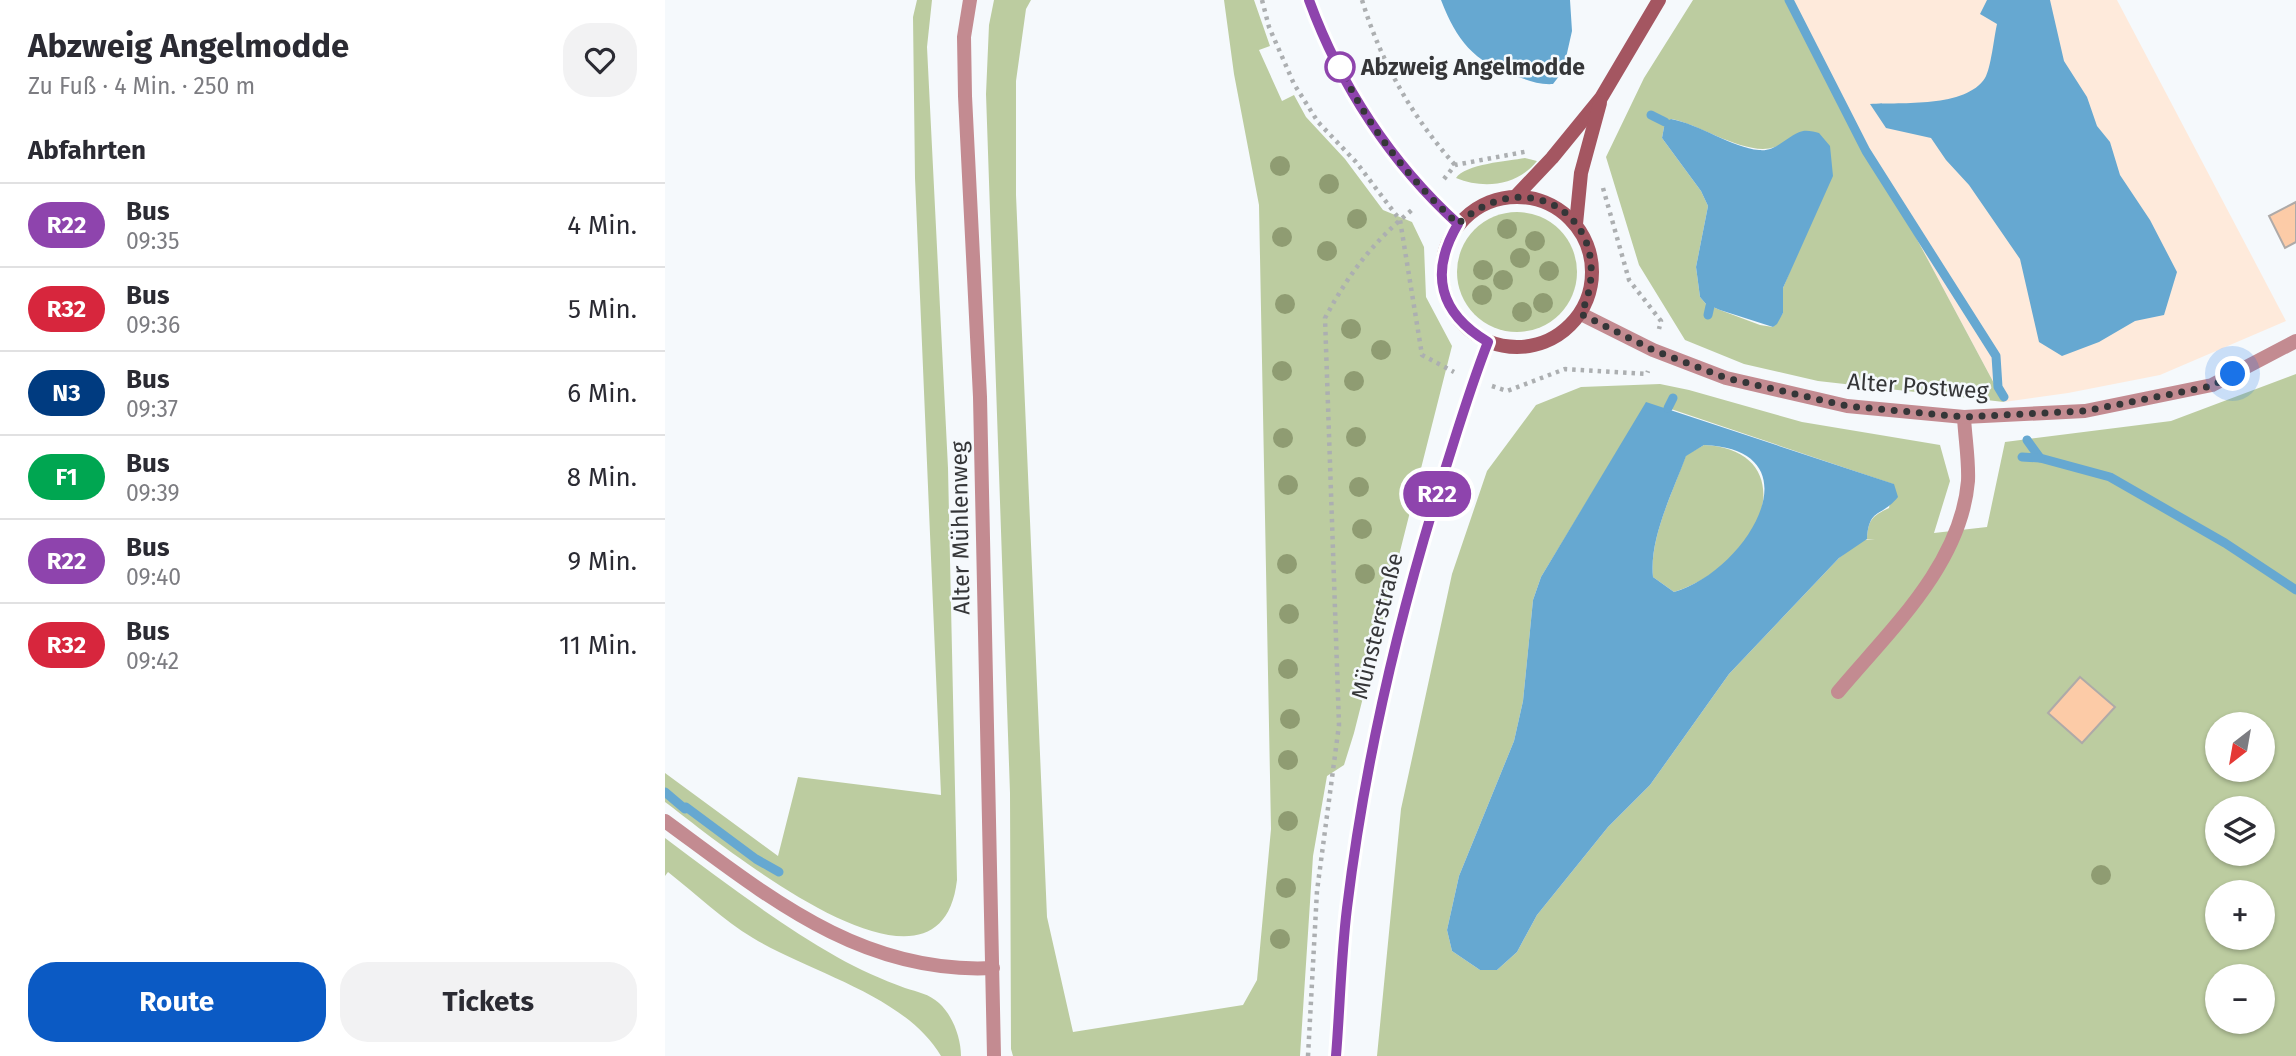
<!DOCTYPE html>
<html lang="de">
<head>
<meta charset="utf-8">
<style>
  body { margin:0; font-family:"Fira Sans",sans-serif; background:#f2f2f3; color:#2b2b33; height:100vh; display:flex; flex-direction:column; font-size:26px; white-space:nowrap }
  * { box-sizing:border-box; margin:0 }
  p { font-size:23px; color:#7c7c81 }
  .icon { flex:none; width:38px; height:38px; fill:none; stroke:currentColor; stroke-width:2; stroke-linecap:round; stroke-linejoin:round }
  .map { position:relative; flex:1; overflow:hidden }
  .side { display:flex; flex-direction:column; background:#fff; width:665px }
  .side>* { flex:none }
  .badge { padding:0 14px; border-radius:23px; font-size:24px; line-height:46px }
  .needle { width:46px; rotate:211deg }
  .tools { position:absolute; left:1540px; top:712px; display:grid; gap:14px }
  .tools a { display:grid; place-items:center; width:70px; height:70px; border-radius:50%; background:#fff; box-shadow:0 2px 5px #0004; font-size:35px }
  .you { position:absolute; width:35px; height:35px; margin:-18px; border:5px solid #fff; border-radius:50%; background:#1a73e8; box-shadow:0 0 0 10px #1a73e833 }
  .map>.badge { position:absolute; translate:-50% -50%; box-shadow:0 0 0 4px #fff }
  h2 { padding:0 28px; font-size:26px; line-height:63px }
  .round { display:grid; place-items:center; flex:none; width:74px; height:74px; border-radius:28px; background:#f2f2f3 }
  .summary { display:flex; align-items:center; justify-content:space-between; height:119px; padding:0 28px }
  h1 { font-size:33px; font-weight:700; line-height:52px }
  .action { display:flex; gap:14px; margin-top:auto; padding:14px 28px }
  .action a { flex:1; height:80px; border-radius:28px; background:#0b5ac4; color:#fff; font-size:28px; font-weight:700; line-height:80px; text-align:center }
  .action a+a { background:#f2f2f3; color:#2b2b33 }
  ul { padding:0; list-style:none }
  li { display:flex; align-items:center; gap:21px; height:84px; padding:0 28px; border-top:2px solid #e1e1e2 }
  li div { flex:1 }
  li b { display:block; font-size:26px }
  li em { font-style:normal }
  li .badge { min-width:77px; font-weight:700; text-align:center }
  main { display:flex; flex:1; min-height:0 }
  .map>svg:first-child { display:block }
  .industrial { fill:#feeadb }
  .green { fill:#bccca0; fill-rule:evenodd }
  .water { fill:#66a8d1; fill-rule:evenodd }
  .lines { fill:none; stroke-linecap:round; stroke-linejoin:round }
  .stream { stroke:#66a8d1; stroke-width:9 }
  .building { fill:#fccba7; stroke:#aeaaa8; stroke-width:2 }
  .path { stroke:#acafb1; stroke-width:4.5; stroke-dasharray:3.5 5; stroke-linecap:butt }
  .service { stroke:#c38b91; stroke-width:14 }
  .minor { stroke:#c38b91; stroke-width:14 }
  .tertiary { stroke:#c38b91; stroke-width:14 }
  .secondary { stroke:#a45661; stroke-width:14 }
  .tree { fill:#8f9c72 }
  .line-casing { stroke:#fff; stroke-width:16 }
  .line { stroke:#8e44ad; stroke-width:10 }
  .walk { stroke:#353638; stroke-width:7; stroke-dasharray:0 12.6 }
  .stop-dot { fill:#fff; stroke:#8e44ad; stroke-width:3.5 }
  .labels { text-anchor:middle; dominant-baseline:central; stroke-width:5; stroke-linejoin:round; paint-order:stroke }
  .stop-label { font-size:23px; font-weight:bold; fill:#353638; stroke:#f5f9fc; text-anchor:start }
  .street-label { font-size:23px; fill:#353638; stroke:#f5f9fc }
</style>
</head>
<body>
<main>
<section class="side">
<div class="summary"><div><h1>Abzweig Angelmodde</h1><p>Zu Fuß · 4 Min. · 250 m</p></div><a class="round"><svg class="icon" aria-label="heart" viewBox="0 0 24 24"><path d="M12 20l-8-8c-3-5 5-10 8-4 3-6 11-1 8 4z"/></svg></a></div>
<h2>Abfahrten</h2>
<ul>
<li><span class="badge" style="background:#8e44ad;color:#fff">R22</span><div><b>Bus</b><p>09:35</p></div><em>4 Min.</em></li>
<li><span class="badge" style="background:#d7263d;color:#fff">R32</span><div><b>Bus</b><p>09:36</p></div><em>5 Min.</em></li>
<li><span class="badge" style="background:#003b80;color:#fff">N3</span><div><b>Bus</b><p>09:37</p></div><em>6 Min.</em></li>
<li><span class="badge" style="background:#00a651;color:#fff">F1</span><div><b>Bus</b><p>09:39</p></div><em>8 Min.</em></li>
<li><span class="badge" style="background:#8e44ad;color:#fff">R22</span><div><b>Bus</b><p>09:40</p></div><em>9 Min.</em></li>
<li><span class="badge" style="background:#d7263d;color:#fff">R32</span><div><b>Bus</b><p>09:42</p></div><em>11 Min.</em></li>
</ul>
<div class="action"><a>Route</a><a>Tickets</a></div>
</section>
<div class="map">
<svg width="1631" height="1056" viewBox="0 0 1631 1056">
  <rect width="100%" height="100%" fill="#f5f9fc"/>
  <path class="industrial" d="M1124 0H1452L1621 321 1495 375 1403 393 1339 402Z"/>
  <g class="green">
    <path d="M252 0H267L262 47 283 468 292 880C275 1029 50 839 0 802V773L113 856 133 777 276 795 250 178 248 17Z"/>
    <path d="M329 0H366L361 9 351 81V195L382 917 408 1032 578 1005 592 980 606 829 594 205 569 74 559 0H589L605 46 594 50 617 101 629 95 641 117 680 159 718 210 747 222 759 247 761 297 787 346 689 733 679 765 662 776 648 856 635 1056H348L346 1049 345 793 321 94 324 25Z"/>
    <path d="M1028 0H1124L1339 402 1153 381 1079 364 1020 340 974 265 941 157 979 78ZM1007 119C1036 125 1082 157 1110 147 1120 144 1130 136 1139 131L1140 235 1118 288V313L1108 327 1095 325 1055 310 1041 304 1035 297 1031 267 1043 206 1036 191 997 138 1000 122Z"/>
    <path d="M860 158 872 161C853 185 820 190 791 178 800 164 843 161 860 158Z"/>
    <circle cx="852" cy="272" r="60"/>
    <path d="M1631 374V1056H712L736 809 787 574 822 471 871 405 916 387 995 384 1024 390 1137 422 1275 445 1285 481 1269 533 1322 527 1340 442 1506 421ZM1003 408 1228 484 1224 508C1207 516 1203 520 1202 539H1210L1196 540 1174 558 1064 674 985 785 943 827 872 915 852 952 832 970H815L787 951 782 930 794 876 849 741 858 701 868 600 876 577 952 452ZM1552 724H1598V770H1552ZM1552 808H1598V854H1552ZM1552 892H1598V938H1552ZM1552 976H1598V1022H1552Z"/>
    <path d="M1039 445C1108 448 1114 507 1072 552 1055 570 1032 585 1009 592L988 577C984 538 1008 492 1021 455Z"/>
    <path d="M0 838C56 880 111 922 172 957 193 969 218 980 240 988 253 992 264 994 274 1003 288 1016 296 1038 296 1056H276C240 995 146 973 88 938 58 920 31 894 3 872L0 876Z"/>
  </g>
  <g class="water">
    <path d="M776 0H905L907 31 898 71 888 84C874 85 863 80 850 76 808 61 792 41 776 0Z"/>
    <path d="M1322 0H1385L1399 61 1422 97 1432 126 1445 142 1455 175 1485 220 1512 272 1499 315 1470 321 1434 342 1397 356 1374 342 1355 259 1304 185 1281 160 1266 138 1221 128 1205 104C1236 102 1301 108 1320 78 1326 68 1329 37 1332 24L1315 14Z"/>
    <path d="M1006 119C1034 124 1068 148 1094 150 1112 152 1122 135 1138 131 1143 130 1150 132 1154 133L1165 146 1168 176 1118 288V313L1112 324 1108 327 1055 310 1041 304 1035 297 1031 267 1043 206 1036 191 997 138 1000 122Z"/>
    <path d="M981 402 1229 484 1233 497C1216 518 1204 507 1202 539L1174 558 1064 674 985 785 943 827 872 915 852 952 832 970H815L787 951 782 930 794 876 849 741 858 701 868 600 876 577ZM1039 445C1155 450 1081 572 1009 592L988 577C984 538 1008 492 1021 456Z"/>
  </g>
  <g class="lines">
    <g class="stream">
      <path d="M1124 0 1201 151 1331 356 1333 387 1339 397"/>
      <path d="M899 67 905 71"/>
      <path d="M986 115 1000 122"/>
      <path d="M1043 315 1045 306"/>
      <path d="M1003 408 1008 398"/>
      <path d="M1362 440 1375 458 1445 477 1560 543 1631 590"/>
      <path d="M1357 457 1375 458"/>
      <path d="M0 792 20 809"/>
      <path d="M21 807 91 859 114 872"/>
    </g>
  </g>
  <g class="building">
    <path d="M1631 202V242L1620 248 1604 216Z"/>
    <path d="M1415 677 1450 707 1417 743 1383 713Z"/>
  </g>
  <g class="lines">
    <g class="path">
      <path d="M597 0 604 27 629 84 653 122 691 162 735 220 757 355 789 372"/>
      <path d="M697 0C716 62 747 117 790 165"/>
      <path d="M779 179 790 165 864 151"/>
      <path d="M938 188 964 280 996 321 994 329"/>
      <path d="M827 386 842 391 900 369 982 374 983 371"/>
      <path d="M643 1056 652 891 674 725 660 318C685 272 707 243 748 209"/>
    </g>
    <path class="service" d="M1173 692C1224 631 1296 565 1303 481 1304 460 1300 438 1299 417"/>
    <g class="minor">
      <path d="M916 314 988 350 1061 378 1182 406 1299 417 1420 411 1547 385 1631 341"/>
      <path d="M0 821C100 894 195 975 328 968"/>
    </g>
    <g class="tertiary">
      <path d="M305 0 299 37 300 96 315 397 329 1056"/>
      <path d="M644 0C675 85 726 163 793 224"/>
    </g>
    <g class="secondary">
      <path d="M851 196 887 158 936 98 994 0"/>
      <circle cx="852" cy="272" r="75"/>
      <path d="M911 224 916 173 935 103"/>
      <path d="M671 1056C675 1007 676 957 682 908 700 759 734 615 779 473 793 429 806 385 823 342"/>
    </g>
  </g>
  <g class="tree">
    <circle cx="615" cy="166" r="10"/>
    <circle cx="664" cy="184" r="10"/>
    <circle cx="692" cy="219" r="10"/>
    <circle cx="842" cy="229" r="10"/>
    <circle cx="617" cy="237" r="10"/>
    <circle cx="870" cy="241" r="10"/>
    <circle cx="662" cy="251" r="10"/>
    <circle cx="855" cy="258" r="10"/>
    <circle cx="818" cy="270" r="10"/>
    <circle cx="884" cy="271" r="10"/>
    <circle cx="838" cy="280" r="10"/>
    <circle cx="817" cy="295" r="10"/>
    <circle cx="878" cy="303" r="10"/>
    <circle cx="620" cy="304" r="10"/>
    <circle cx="857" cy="312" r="10"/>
    <circle cx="686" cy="329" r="10"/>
    <circle cx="716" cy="350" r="10"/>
    <circle cx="617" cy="371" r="10"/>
    <circle cx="689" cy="381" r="10"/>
    <circle cx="691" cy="437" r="10"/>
    <circle cx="618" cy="438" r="10"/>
    <circle cx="623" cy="485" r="10"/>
    <circle cx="694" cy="487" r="10"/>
    <circle cx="697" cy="529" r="10"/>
    <circle cx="622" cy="564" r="10"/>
    <circle cx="700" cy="574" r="10"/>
    <circle cx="624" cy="614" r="10"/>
    <circle cx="623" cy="669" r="10"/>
    <circle cx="625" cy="719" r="10"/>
    <circle cx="623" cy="760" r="10"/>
    <circle cx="623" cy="821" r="10"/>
    <circle cx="1436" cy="875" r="10"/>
    <circle cx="621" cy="888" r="10"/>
    <circle cx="615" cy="939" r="10"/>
  </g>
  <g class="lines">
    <g class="line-casing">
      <path id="line" d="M644 0C675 85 726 163 793 224 764 273 774 313 823 342 806 385 793 429 779 473 734 615 700 759 682 908 676 957 675 1007 671 1056"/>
    </g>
    <use href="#line" class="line"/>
    <path class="walk" d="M675 67C703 127 744 179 793 224 866 158 957 224 916 314L988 350 1061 378 1182 406 1299 417 1420 411 1547 386 1568 374"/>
  </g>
  <circle class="stop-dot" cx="675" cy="67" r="14"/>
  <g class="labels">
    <g class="stop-label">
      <text x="696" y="67">Abzweig Angelmodde</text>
    </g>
    <g class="street-label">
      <text transform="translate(1253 386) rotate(4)">Alter Postweg</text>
      <text transform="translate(295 528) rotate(-91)">Alter Mühlenweg</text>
      <text transform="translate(712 626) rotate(-76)">Münsterstraße</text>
    </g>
  </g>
</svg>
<div class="tools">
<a><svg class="needle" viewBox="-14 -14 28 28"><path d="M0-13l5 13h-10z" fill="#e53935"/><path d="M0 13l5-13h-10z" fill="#7c7c81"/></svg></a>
<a><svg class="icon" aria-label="layers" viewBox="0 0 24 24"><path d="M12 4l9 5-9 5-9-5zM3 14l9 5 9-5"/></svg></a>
<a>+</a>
<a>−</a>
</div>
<div class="you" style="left:1568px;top:374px"></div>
<b class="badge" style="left:772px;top:494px;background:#8e44ad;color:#fff">R22</b>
</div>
</main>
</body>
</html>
